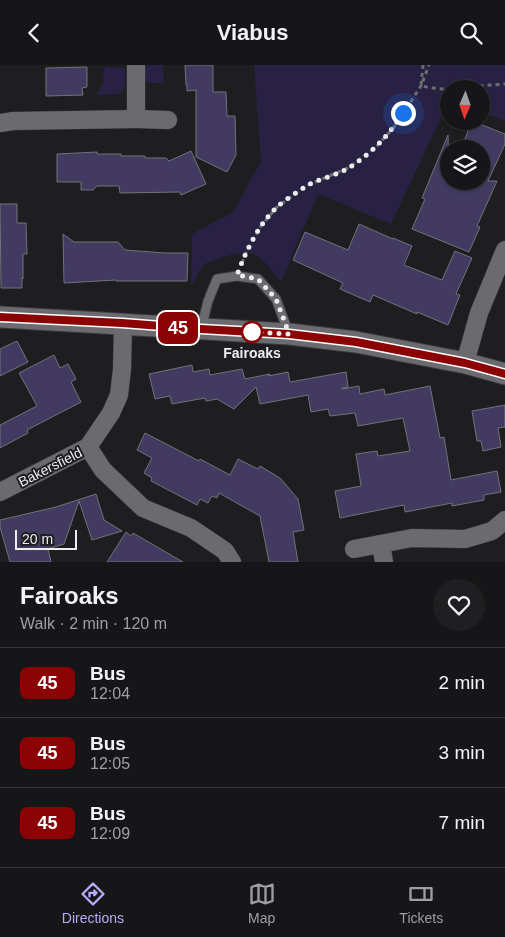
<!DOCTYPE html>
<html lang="en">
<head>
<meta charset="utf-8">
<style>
  body { margin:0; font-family:Helvetica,sans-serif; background:#1f1f21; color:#f1f3f6; height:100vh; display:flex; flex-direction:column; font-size:19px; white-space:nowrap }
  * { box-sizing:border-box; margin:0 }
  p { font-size:16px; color:#9e9fa2 }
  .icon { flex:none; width:28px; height:28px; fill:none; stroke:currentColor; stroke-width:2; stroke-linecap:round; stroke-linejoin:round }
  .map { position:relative; height:497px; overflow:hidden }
  .panel { display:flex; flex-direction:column; background:#161618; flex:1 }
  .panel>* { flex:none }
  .badge { padding:0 10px; border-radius:8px; font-size:18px; line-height:32px }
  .needle { width:32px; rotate:182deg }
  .tools { position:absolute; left:440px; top:15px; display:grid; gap:10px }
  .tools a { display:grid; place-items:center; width:50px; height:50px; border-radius:50%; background:#161618; box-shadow:0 1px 4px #0004,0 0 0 1px #353537; font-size:25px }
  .scale { position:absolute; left:15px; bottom:12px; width:62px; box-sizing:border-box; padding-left:5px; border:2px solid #edecef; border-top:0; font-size:14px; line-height:18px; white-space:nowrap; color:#edecef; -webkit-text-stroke:4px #1e1d20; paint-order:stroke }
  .you { position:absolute; width:25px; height:25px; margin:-12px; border:4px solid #fff; border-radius:50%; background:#1a73e8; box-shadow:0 0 0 8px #1a73e833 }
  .map>.badge { position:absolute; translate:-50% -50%; box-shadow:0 0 0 2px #fff }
  .round { display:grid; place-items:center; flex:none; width:52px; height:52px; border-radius:26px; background:#1f1f21 }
  .summary { display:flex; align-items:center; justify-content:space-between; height:85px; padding:0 20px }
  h1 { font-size:24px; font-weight:800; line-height:38px }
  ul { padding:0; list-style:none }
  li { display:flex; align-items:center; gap:15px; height:70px; padding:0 20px; border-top:1px solid #353537 }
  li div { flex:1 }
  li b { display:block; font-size:19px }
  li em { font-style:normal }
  li .badge { min-width:55px; font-weight:700; text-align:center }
  header { display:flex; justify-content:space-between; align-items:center; height:65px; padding:0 20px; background:#161618; font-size:22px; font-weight:800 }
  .tabs { display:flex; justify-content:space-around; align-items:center; height:70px; border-top:1px solid #353537; background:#161618; font-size:14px; color:#9e9fa2 }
  .tabs a { display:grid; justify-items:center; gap:2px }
  .tabs .current { color:#b9abf7 }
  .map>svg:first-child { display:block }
  .green { fill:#292144 }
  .building { fill:#423a60; stroke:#737276 }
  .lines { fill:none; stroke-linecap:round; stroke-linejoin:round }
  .service-casing { stroke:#3a393c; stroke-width:11 }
  .minor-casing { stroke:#3a393c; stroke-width:19 }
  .tertiary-casing { stroke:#3a393c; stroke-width:23 }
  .path { stroke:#6d6c6f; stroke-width:3; stroke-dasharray:4 4; stroke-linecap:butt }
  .service { stroke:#6b6a6e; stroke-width:9 }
  .minor { stroke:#6b6a6e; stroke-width:18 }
  .tertiary { stroke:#6b6a6e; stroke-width:21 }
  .line-casing { stroke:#fff; stroke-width:11 }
  .line { stroke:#8b0304; stroke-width:8 }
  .walk { stroke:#edecef; stroke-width:5; stroke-dasharray:0 9 }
  .stop-dot { fill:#fff; stroke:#8b0304; stroke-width:2.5 }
  .labels { text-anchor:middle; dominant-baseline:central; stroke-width:4; stroke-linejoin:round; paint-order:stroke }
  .stop-label { font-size:14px; font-weight:bold; fill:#edecef; stroke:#1e1d20 }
  .street-label { font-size:14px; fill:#edecef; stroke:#1e1d20 }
</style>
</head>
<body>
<header><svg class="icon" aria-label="back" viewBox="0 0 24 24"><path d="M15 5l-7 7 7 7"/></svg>Viabus<svg class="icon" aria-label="search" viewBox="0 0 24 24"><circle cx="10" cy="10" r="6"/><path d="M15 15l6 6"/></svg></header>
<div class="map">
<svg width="505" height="497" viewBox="0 0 505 497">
  <rect width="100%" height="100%" fill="#1e1d20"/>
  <g class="green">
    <path d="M147 0H163L164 18H145L144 8Z"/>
    <path d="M254 0H505V56L481 46V24H449V36L391 159 318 129 281 217C273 207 265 194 253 189 242 184 215 195 204 199L191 221 192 169 233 147 261 96Z"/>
    <path d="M105 2 124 3C126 13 127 21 120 29L96 30 102 20Z"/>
  </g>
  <g class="building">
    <path d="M185 0H213V27H226L227 51H235L236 90 227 107 196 92V25L187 26V20H186Z"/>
    <path d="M87 2V22L82 23 83 30 46 31V3Z"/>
    <path d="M472 56 505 69V79L488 116H497L477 161 480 162 469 187 412 164 425 134 422 133 448 70 449 116H481V84H461Z"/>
    <path d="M191 86 206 119 181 130 180 127 120 128 119 121H97L93 125H81V117H57V89L97 87V89H121V91H145V93H166L169 96Z"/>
    <path d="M0 139H17V158H26L27 189H23V214L22 213V223H1Z"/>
    <path d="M359 159 393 174V173L412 181 404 200 442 215 455 186 472 193 456 229 460 230 448 260 417 247V249L373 230 370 237 340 224 343 218 293 195 305 167 348 185Z"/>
    <path d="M63 169 74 177H118L125 185 165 188H188L187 216H116V215L64 218Z"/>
    <path d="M17 276 28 297 0 311V284Z"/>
    <path d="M54 290 60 303 68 299 76 314 71 317 81 337 27 365 28 368 0 383V360L37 341 19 308Z"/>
    <path d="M192 300 193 307 209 304 210 310 242 304 245 314 270 309 268 311 288 307 290 317 346 307 348 322 342 323V324L359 321 360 329 384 324 385 330 430 321 440 373 444 372 451 415 497 406 501 427 484 430V435L452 441V438L405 447 404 440 340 453 335 426 361 421 356 389 377 386 378 391 410 386 403 353 358 361 355 348 330 351 328 344 311 347 308 330 260 339 256 322 234 344 217 334 206 336 205 333 172 339 170 331 155 334 149 309Z"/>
    <path d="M505 340V362L498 363 501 382 483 386 481 376H477L472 346Z"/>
    <path d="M145 368 199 396 200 394 230 410 238 394 258 404 260 401 280 413 298 434 304 465 293 467 298 497H269L260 451 219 428 217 433 212 431 208 438 200 434 197 440 151 416 152 413 144 408 152 393 137 385Z"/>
    <path d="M96 429 104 455 122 466 92 475 79 436 64 479 48 484 51 497H10L0 462V455L56 442Z"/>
    <path d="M126 467 131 471 133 468 183 497H107Z"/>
  </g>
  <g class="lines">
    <g class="service-casing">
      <path id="service" d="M201 264 208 236 217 214 237 211 258 214 276 234 289 269"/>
    </g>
    <g class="minor-casing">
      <g id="minor">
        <path d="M136 54 168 55"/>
        <path d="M0 58 13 56 136 54V0"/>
        <path d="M465 298 479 248 505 185"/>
        <path d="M88 382 103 405 143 443 191 463 225 486 232 497"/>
        <path d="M0 427 88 382 111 348 119 330 122 304 123 259"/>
        <path d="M381 479 384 497"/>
        <path d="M354 484 412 473 465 474 492 466 505 455"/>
      </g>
    </g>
    <g class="tertiary-casing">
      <path id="tertiary" d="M0 252 289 269 356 277 465 298 505 309"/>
    </g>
    <g class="path">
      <path d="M423 0 421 21 439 24 505 19"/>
      <path d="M242 198 246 188 261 161 277 142 308 120 350 102 377 81 395 61 421 21 429 0"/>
    </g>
    <use href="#service" class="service"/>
    <use href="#minor" class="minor"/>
    <use href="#tertiary" class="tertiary"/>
  </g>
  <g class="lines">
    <g class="line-casing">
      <path id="line" d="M0 252 122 258 201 264 289 269 356 277 465 298 505 309"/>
    </g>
    <use href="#line" class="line"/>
    <path class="walk" d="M252 267 289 269 284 255 276 234 258 214 237 210C246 186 258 160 277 142 285 135 300 125 308 120 322 113 338 110 350 102 372 88 390 69 403 48"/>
  </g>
  <circle class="stop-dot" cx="252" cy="267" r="10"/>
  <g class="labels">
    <g class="stop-label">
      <text x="252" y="288">Fairoaks</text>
    </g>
    <g class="street-label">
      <text transform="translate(50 402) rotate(-27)">Bakersfield</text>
    </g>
  </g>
</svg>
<div class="tools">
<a><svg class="needle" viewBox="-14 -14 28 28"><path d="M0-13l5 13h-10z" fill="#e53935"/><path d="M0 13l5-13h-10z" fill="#9e9fa2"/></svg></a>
<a><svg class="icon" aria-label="layers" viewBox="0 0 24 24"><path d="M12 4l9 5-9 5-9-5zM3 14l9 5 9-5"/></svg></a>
</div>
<div class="scale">20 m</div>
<div class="you" style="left:403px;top:48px"></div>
<b class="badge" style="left:178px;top:263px;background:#8b0304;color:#fff">45</b>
</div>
<section class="panel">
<div class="summary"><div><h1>Fairoaks</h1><p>Walk · 2 min · 120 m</p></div><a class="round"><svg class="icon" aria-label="heart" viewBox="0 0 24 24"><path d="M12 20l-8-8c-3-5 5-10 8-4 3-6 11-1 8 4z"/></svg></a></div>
<ul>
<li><span class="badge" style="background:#8b0304;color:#fff">45</span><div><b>Bus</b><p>12:04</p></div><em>2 min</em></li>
<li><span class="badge" style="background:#8b0304;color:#fff">45</span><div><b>Bus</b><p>12:05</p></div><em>3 min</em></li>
<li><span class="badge" style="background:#8b0304;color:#fff">45</span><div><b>Bus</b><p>12:09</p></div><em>7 min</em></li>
</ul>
</section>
<nav class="tabs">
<a class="current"><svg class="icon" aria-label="directions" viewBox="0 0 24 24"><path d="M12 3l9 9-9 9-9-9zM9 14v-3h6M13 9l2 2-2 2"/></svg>Directions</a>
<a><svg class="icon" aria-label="map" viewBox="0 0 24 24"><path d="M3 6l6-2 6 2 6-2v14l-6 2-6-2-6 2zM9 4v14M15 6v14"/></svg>Map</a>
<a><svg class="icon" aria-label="tickets" viewBox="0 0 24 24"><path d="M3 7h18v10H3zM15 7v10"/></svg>Tickets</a>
</nav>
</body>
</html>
